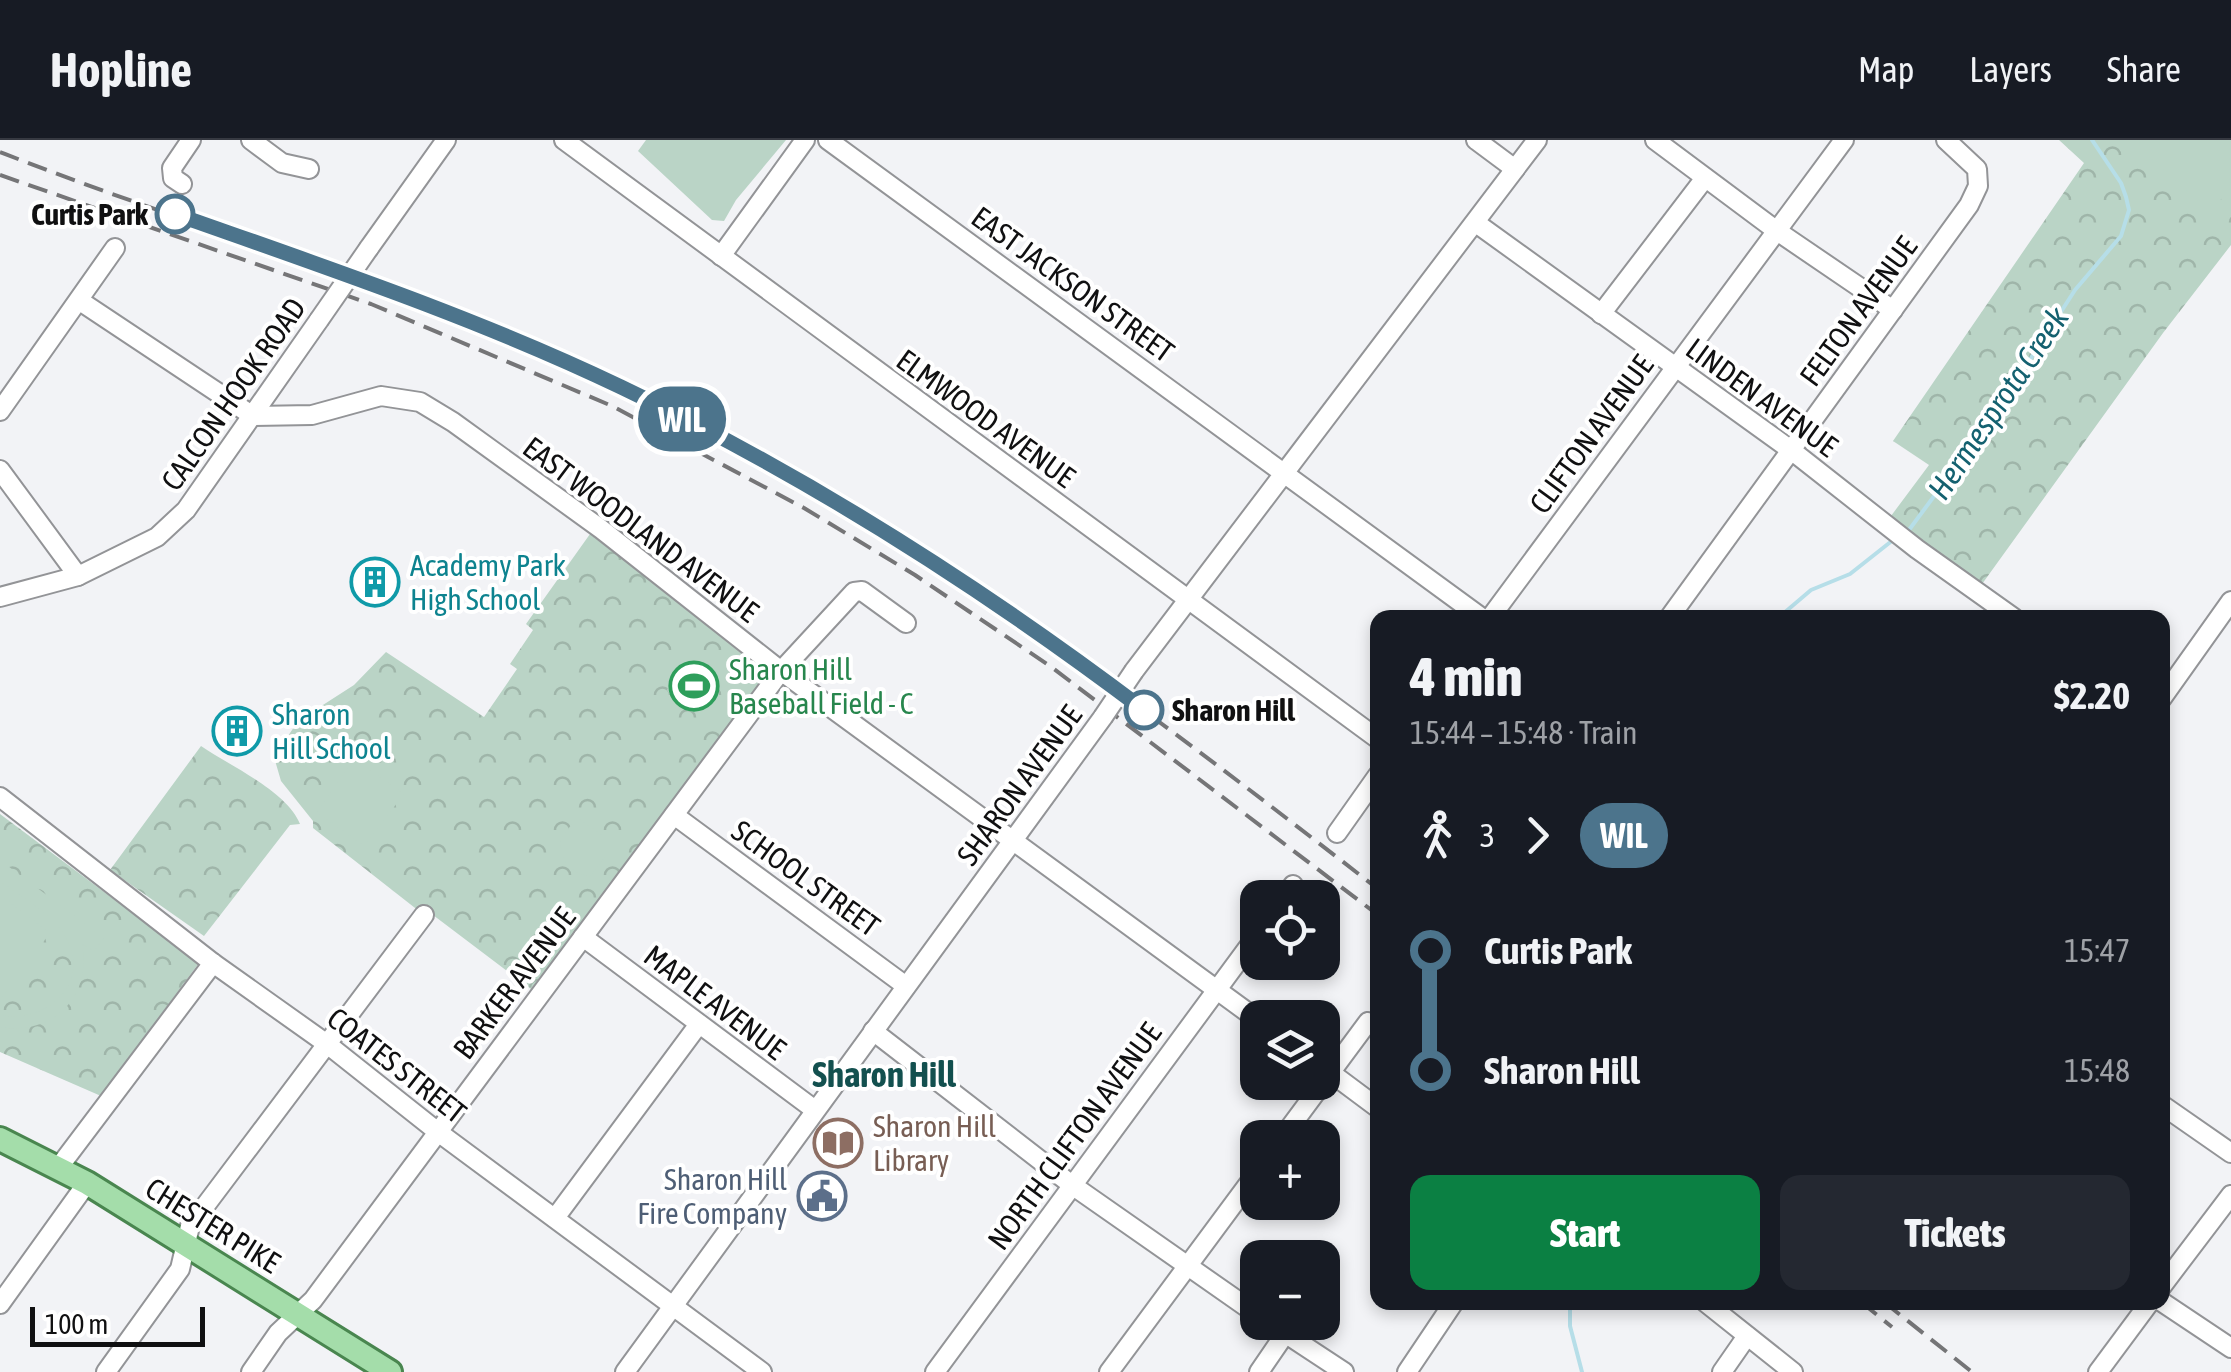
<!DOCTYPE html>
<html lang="en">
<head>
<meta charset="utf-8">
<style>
  body { margin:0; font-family:"Asap Condensed",sans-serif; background:#242831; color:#f1f3f6; height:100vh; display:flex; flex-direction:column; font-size:38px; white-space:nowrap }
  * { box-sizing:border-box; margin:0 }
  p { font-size:32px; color:#9ea1a6 }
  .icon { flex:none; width:55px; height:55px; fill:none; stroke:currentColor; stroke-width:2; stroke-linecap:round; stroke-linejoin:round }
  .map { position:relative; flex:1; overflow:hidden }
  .details { position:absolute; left:1370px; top:470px; width:800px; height:700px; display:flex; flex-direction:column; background:#171b24; border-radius:20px; box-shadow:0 5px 15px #0003 }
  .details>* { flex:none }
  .badge { padding:0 20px; border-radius:32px; font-size:35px; line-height:65px }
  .controls { position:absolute; left:1240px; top:740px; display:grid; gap:20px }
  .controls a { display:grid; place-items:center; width:100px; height:100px; border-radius:20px; background:#171b24; box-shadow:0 5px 15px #0003; font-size:50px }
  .scale { position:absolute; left:30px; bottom:25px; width:175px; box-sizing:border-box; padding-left:10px; border:5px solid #101011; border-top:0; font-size:28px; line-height:35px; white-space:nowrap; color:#101011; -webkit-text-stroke:8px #fff; paint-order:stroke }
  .map>.badge { position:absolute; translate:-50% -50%; box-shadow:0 0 0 5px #fff }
  .legs { display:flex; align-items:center; gap:15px; height:110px; padding:0 40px; font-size:32px }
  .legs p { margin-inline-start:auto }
  .summary { display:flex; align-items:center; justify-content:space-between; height:170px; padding:0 40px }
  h1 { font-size:55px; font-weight:800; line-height:75px }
  .cta { display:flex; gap:20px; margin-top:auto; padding:20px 40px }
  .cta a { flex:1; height:115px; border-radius:20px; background:#0b8043; color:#fff; font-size:40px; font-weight:800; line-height:115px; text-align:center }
  .cta a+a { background:#242831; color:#f1f3f6 }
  ul { padding:0 40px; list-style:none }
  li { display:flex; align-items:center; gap:35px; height:120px; font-size:38px }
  li i { display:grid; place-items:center; width:15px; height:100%; margin:0 12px; background:currentColor }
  li i::after { content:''; width:25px; height:25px; margin:-12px; border:8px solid; border-radius:50%; background:#171b24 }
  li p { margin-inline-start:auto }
  li:first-child i { background:linear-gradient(#0000 50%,currentColor 0) }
  li:last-child i { background:linear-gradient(currentColor 50%,#0000 0) }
  header { display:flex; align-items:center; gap:60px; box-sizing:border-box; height:140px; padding:0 50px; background:#171b24; border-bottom:2px solid #363941 }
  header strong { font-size:48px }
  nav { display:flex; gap:55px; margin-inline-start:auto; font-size:35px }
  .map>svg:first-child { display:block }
  .park { fill:url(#park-crowns) }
  .pitch { fill:#bad4c6 }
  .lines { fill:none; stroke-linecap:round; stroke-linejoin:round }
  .stream { stroke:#b6dee8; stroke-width:4 }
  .minor-casing { stroke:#939497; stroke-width:22 }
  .major-casing { stroke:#49864f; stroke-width:28 }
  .minor { stroke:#fff; stroke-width:18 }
  .major { stroke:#a4ddaa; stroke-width:22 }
  .rail { stroke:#757577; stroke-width:4; stroke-dasharray:20 10; stroke-linecap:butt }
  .minor-bridge-casing { stroke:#939497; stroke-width:22; stroke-linecap:butt }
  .minor-bridge { stroke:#fff; stroke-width:18 }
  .line-1-casing { stroke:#fff; stroke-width:22 }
  .line-1 { stroke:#4c748c; stroke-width:15 }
  .stop-1-dot { fill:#fff; stroke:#4c748c; stroke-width:5 }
  .labels { text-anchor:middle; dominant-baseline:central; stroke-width:8; stroke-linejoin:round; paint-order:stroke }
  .stop-label { font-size:30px; font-weight:bold; fill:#101011; stroke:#fff; text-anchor:end }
  .street-label { font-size:30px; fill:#101011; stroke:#fff }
  .culture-label { font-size:30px; fill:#0d838f; stroke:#fff; text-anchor:start }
  .leisure-label { font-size:30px; fill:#27864d; stroke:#fff; text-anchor:start }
  .education-label { font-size:30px; fill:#785e54; stroke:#fff; text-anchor:start }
  .service-label { font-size:30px; fill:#4e5e75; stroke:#fff; text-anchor:end }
  .water-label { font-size:32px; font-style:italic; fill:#146170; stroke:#fff }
  .quarter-label { font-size:35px; font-weight:bold; fill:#13504f; stroke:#fff }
</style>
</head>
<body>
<header>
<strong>Hopline</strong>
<nav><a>Map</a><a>Layers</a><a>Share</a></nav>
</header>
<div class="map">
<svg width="2231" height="1232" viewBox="0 0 2231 1232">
  <defs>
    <pattern id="park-crowns" width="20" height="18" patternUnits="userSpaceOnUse" patternTransform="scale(2.5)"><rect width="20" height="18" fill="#bad4c6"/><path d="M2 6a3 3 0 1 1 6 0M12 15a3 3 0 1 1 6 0" fill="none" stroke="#9fb5a9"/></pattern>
  </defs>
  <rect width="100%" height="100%" fill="#f2f3f6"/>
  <g class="park">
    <path d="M2059 0H2231V105L2163 193 1977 451 1885 384 1929 325 1893 301 2084 23Z"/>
    <path d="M590 394 773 530 531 849 433 775H424L313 688V681L281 641 274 617 298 581 354 545 386 512 484 577 517 529 510 524 533 490 526 484Z"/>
    <path d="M201 606C230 626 287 651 300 684L290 685 204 796 110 730Z"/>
    <path d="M0 674 199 823 101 956 0 912Z"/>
  </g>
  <g class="pitch">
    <path d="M646 0H786L736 60 724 81 712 80 638 11Z"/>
    <path d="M2148 0H2226L2221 9 2231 19V50L2209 71 2141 9Z"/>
    <path d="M687 519 712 536 718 533 722 548H713L697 573 679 568 667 550 675 530Z"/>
    <path d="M354 619 404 654 364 706 317 672Z"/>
    <path d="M577 677 604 697H619V714H607L590 737C568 731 562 722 560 700Z"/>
    <path d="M0 720 104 798 94 811 82 804C92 857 53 896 0 887V875C47 884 93 843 65 796 51 772 21 757 0 741Z"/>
    <path d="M0 755 50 793 0 860Z"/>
  </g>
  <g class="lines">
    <g class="stream">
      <path d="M1906 394 1995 274 2075 150 2121 96 2129 70 2126 57 2121 43 2092 0"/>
      <path d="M1778 478 1811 450 1850 434 1893 400"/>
      <path d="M1570 1162V1186L1582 1232"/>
    </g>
    <g class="minor-casing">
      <g id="minor">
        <path d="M251 0 282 23 309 29"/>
        <path d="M564 0 1378 599"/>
        <path d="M828 0 1482 478"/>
        <path d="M1476 0 1515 29"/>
        <path d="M1655 0 1777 91 1893 170"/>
        <path d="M182 44 173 38 172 28 191 0"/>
        <path d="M1476 83 1791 310 1917 409 2014 478"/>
        <path d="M369 108 446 0"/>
        <path d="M721 116 805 0"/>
        <path d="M80 161 253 276 312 275 381 256 420 262 453 282 601 389 781 531 1258 880"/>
        <path d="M1601 174 1705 38"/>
        <path d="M0 271 115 108"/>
        <path d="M0 330 78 436"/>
        <path d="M0 457 78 436 157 397 186 370 319 180"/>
        <path d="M1490 478 1844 0"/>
        <path d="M1669 478 1969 65 1978 46 1977 29 1946 0"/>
        <path d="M1134 531 1537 0"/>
        <path d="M2162 558 2231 461"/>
        <path d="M0 657 213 823 327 904 438 992 762 1232"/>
        <path d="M674 675 906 846"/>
        <path d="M1337 693 1378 635"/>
        <path d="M1284 758 1293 745"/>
        <path d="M583 797 815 970"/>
        <path d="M873 891 1072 1045 1258 1175"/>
        <path d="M1323 927 1378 968"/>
        <path d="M2162 965 2231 1013"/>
        <path d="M1282 998 1368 882"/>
        <path d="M59 1027 213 823"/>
        <path d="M555 1078 699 884"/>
        <path d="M2162 1146 2231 1055"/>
        <path d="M1705 1162 1793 1232"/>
        <path d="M2162 1162 2231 1208"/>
        <path d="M0 1164 87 1043"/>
        <path d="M1268 1182 1344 1232"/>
        <path d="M106 1232 180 1129 190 1086 424 775"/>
        <path d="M251 1232 278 1193 313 1160 781 531 854 452 862 451 906 483"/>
        <path d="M625 1232 1103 577"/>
        <path d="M935 1232 1258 794"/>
        <path d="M1109 1232 1258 1031"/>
        <path d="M1259 1232 1285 1194"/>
        <path d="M1407 1232 1454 1162"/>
        <path d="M1722 1232 1747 1196"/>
        <path d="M2098 1232 2150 1162"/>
      </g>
    </g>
    <g class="major-casing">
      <path id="major" d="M0 999 87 1043 390 1232"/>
    </g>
    <use href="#minor" class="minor"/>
    <use href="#major" class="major"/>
    <g class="rail">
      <path d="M0 12C206 93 421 151 621 247 899 380 1136 561 1378 749"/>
      <path d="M0 35 371 164 612 266 804 368 915 435 1050 526 1378 775"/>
      <path d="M1861 1162 1892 1187"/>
      <path d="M1884 1162 1972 1232"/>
    </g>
    <g class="minor-bridge-casing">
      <g id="minor-bridge">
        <path d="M319 180 369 108"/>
        <path d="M1103 577 1134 531"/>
      </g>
    </g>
    <use href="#minor-bridge" class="minor-bridge"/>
  </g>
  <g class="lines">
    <g class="line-1-casing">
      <path id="line-1" d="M175 74C325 127 477 178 621 247 806 335 981 447 1144 570"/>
    </g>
    <use href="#line-1" class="line-1"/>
  </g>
  <defs>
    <g id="building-ring" transform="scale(2.5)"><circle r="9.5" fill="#fff" stroke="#0f9aa8" stroke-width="1.5"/><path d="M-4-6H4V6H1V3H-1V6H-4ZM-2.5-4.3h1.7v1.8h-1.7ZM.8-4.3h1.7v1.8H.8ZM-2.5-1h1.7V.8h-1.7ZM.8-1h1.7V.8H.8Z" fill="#0f9aa8"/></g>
    <g id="stadium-ring" transform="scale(2.5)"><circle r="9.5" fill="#fff" stroke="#2e9e5b" stroke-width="1.5"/><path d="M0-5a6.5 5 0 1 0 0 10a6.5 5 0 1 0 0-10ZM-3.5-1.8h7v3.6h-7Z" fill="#2e9e5b"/></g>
    <g id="library-ring" transform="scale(2.5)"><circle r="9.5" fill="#fff" stroke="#8d6e63" stroke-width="1.5"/><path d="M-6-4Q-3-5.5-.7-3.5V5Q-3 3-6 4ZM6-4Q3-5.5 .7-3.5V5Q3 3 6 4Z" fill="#8d6e63"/></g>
    <g id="civic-ring" transform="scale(2.5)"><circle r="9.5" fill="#fff" stroke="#5c6f8a" stroke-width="1.5"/><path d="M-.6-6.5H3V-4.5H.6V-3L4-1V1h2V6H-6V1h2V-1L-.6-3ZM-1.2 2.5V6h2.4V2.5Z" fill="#5c6f8a"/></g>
  </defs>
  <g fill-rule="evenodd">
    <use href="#building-ring" x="375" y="442"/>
    <use href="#stadium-ring" x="694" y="546"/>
    <use href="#building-ring" x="237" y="591"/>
    <use href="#library-ring" x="838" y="1003"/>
    <use href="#civic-ring" x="822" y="1056"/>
  </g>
  <g class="stop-1-dot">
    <circle cx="175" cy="74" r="18"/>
    <circle cx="1144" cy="570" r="18"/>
  </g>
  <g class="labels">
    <g class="stop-label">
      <text x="148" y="74">Curtis Park</text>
      <text x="1172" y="570" text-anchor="start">Sharon Hill</text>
    </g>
    <g class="street-label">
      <text transform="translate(1073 144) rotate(36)">EAST JACKSON STREET</text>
      <text transform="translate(1858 171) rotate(-54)">FELTON AVENUE</text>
      <text transform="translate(233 254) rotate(-55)">CALCON HOOK ROAD</text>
      <text transform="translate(1762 257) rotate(36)">LINDEN AVENUE</text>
      <text transform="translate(986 278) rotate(36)">ELMWOOD AVENUE</text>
      <text transform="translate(1591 294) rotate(-54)">CLIFTON AVENUE</text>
      <text transform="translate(641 389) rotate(37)">EAST WOODLAND AVENUE</text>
      <text transform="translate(1019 645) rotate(-54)">SHARON AVENUE</text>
      <text transform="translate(806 738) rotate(36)">SCHOOL STREET</text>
      <text transform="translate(514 843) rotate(-53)">BARKER AVENUE</text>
      <text transform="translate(715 862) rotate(37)">MAPLE AVENUE</text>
      <text transform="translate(397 925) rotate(38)">COATES STREET</text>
      <text transform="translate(1074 996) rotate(-54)">NORTH CLIFTON AVENUE</text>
      <text transform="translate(213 1085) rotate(32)">CHESTER PIKE</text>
    </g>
    <g class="culture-label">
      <text x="410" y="425">Academy Park<tspan x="410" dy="34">High School</tspan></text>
      <text x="272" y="574">Sharon<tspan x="272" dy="34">Hill School</tspan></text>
    </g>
    <g class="leisure-label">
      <text x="729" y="529">Sharon Hill<tspan x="729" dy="34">Baseball Field - C</tspan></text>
    </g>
    <g class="education-label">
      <text x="873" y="986">Sharon Hill<tspan x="873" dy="34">Library</tspan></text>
    </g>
    <g class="service-label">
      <text x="787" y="1039">Sharon Hill<tspan x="787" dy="34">Fire Company</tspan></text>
    </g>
    <g class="water-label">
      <text transform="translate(1998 263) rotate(-56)">Hermesprota Creek</text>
    </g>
    <g class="quarter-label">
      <text x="884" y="934">Sharon Hill</text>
    </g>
  </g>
</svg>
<div class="controls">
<a><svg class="icon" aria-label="locate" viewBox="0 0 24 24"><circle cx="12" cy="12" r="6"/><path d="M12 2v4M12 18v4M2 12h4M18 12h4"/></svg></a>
<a><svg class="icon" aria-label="layers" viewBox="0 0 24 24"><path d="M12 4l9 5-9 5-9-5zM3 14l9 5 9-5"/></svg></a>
<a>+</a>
<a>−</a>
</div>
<div class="scale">100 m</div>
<b class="badge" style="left:682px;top:279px;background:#4c748c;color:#fff">WIL</b>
<section class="details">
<div class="summary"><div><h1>4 min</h1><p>15:44 – 15:48 · Train</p></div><b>$2.20</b></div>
<div class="legs"><svg class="icon" aria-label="walk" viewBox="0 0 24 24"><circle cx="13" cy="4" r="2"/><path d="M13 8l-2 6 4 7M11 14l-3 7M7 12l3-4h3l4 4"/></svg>3<svg class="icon" aria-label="forward" viewBox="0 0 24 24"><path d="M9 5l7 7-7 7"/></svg><b class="badge" style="background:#4c748c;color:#fff">WIL</b></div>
<ul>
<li><i style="color:#4c748c"></i><b>Curtis Park</b><p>15:47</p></li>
<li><i style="color:#4c748c"></i><b>Sharon Hill</b><p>15:48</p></li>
</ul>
<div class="cta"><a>Start</a><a>Tickets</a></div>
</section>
</div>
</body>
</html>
